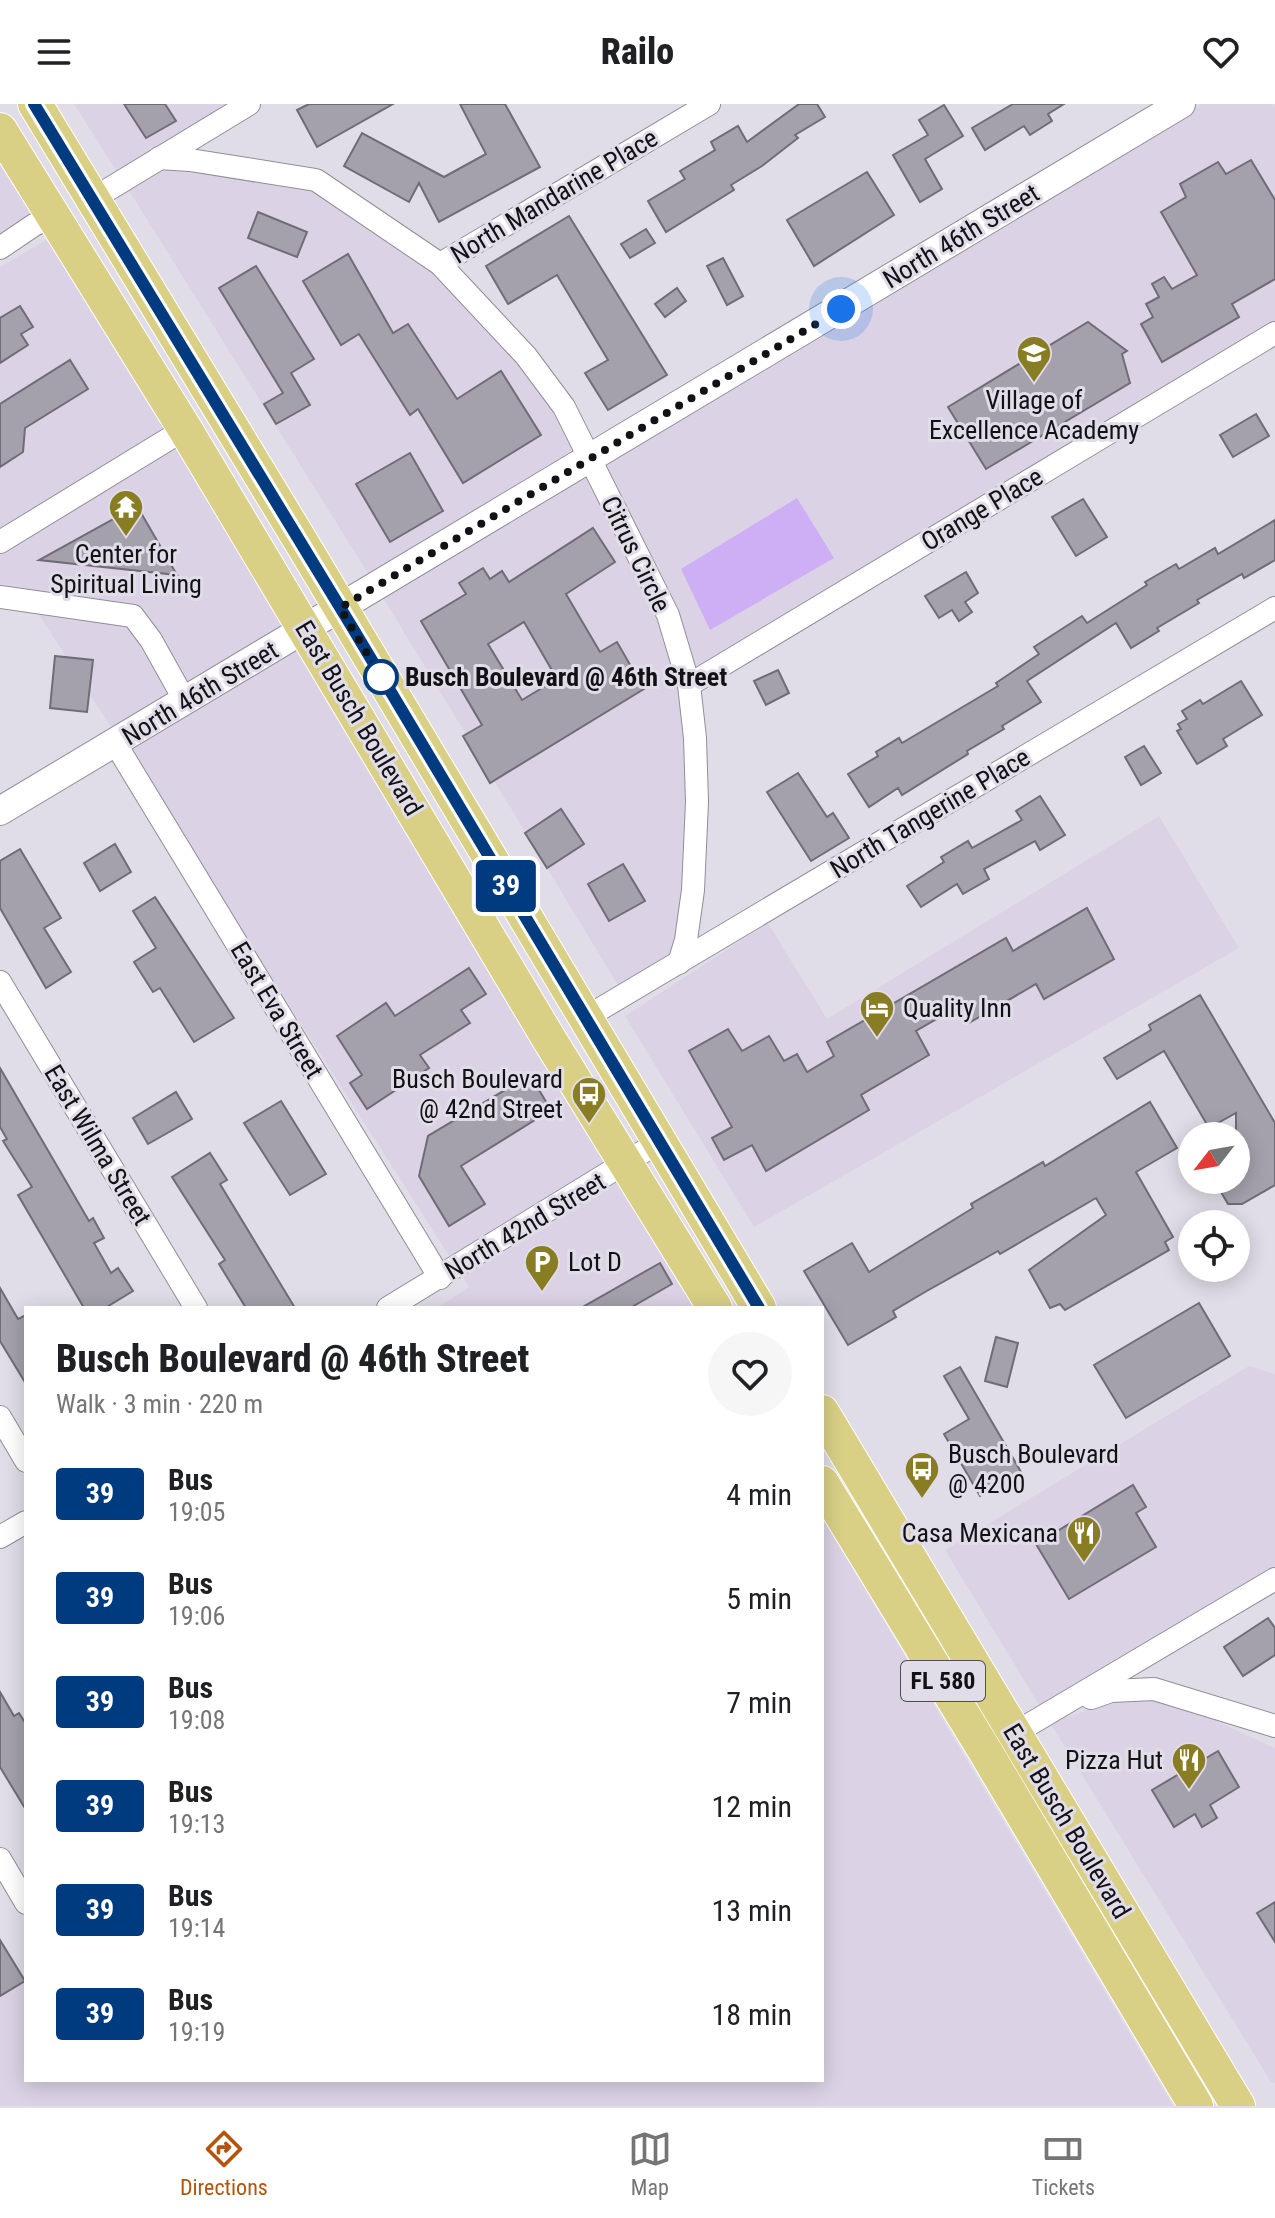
<!DOCTYPE html>
<html lang="en">
<head>
<meta charset="utf-8">
<style>
  body { margin:0; font-family:"Roboto Condensed",sans-serif; background:#f6f6f6; color:#202124; height:100vh; display:flex; flex-direction:column; font-size:30px; white-space:nowrap }
  * { box-sizing:border-box; margin:0 }
  p { font-size:26px; color:#757577 }
  .icon { flex:none; width:44px; height:44px; fill:none; stroke:currentColor; stroke-width:2; stroke-linecap:round; stroke-linejoin:round }
  .map { position:relative; flex:1; overflow:hidden }
  .drawer { position:absolute; left:24px; top:1202px; width:800px; height:776px; display:flex; flex-direction:column; background:#fff; border-radius:0px; box-shadow:0 4px 20px #0003 }
  .drawer>* { flex:none }
  .badge { padding:0 16px; border-radius:6px; font-size:28px; line-height:52px }
  .needle { width:52px; rotate:239deg }
  .tools { position:absolute; left:1178px; top:1018px; display:grid; gap:16px }
  .tools a { display:grid; place-items:center; width:72px; height:72px; border-radius:50%; background:#fff; box-shadow:0 4px 20px #0003; font-size:40px }
  .you { position:absolute; width:40px; height:40px; margin:-20px; border:6px solid #fff; border-radius:50%; background:#1a73e8; box-shadow:0 0 0 12px #1a73e833 }
  .map>.badge { position:absolute; translate:-50% -50%; box-shadow:0 0 0 4px #fff }
  .round { display:grid; place-items:center; flex:none; width:84px; height:84px; border-radius:42px; background:#f6f6f6 }
  .headline { display:flex; align-items:center; justify-content:space-between; height:136px; padding:0 32px }
  h1 { font-size:38px; font-weight:800; line-height:60px }
  ul { padding:0; list-style:none }
  li { display:flex; align-items:center; gap:24px; height:104px; padding:0 32px }
  li div { flex:1 }
  li b { display:block; font-size:30px }
  li em { font-style:normal }
  li .badge { min-width:88px; font-weight:700; text-align:center }
  header { display:flex; justify-content:space-between; align-items:center; height:104px; padding:0 32px; background:#fff; font-size:36px; font-weight:800 }
  .tabs { display:flex; justify-content:space-around; align-items:center; height:112px; border-top:2px solid #e0e0e0; background:#fff; font-size:22px; color:#757577 }
  .tabs a { display:grid; justify-items:center; gap:4px }
  .tabs .selected { color:#b45309 }
  .map>svg:first-child { display:block }
  .built { fill:#dbd3e5 }
  .green { fill:#d4c768 }
  .water { fill:#ceaef4 }
  .building { fill:#a5a1ac; stroke:#706c76; stroke-width:2; fill-rule:evenodd }
  .lines { fill:none; stroke-linecap:round; stroke-linejoin:round }
  .minor-casing { stroke:#918d97; stroke-width:24 }
  .tertiary-casing { stroke:#918d97; stroke-width:30 }
  .primary-casing { stroke:#fff; stroke-width:36 }
  .minor { stroke:#fff; stroke-width:22 }
  .tertiary { stroke:#fff; stroke-width:28 }
  .primary { stroke:#d9d086; stroke-width:34 }
  .line-casing { stroke:#fff; stroke-width:18 }
  .line { stroke:#003b80; stroke-width:12 }
  .walk { stroke:#121115; stroke-width:8; stroke-dasharray:0 14.4 }
  .stop-dot { fill:#fff; stroke:#003b80; stroke-width:4 }
  .labels { text-anchor:middle; dominant-baseline:central; stroke-width:6; stroke-linejoin:round; paint-order:stroke }
  .shield { fill:#e1dde8; stroke:#504e54; stroke-width:2 }
  .shield-label { font-size:24px; font-weight:bold; fill:#121115 }
  .street-label { font-size:26px; fill:#121115; stroke:#e1dde8 }
  .poi-label { font-size:26px; fill:#121115; stroke:#e1dde8; text-anchor:start }
  .stop-label { font-size:26px; font-weight:bold; fill:#121115; stroke:#e1dde8; text-anchor:start }
</style>
</head>
<body>
<header><svg class="icon" aria-label="menu" viewBox="0 0 24 24"><path d="M4 6h16M4 12h16M4 18h16"/></svg>Railo<svg class="icon" aria-label="heart" viewBox="0 0 24 24"><path d="M12 20l-8-8c-3-5 5-10 8-4 3-6 11-1 8 4z"/></svg></header>
<div class="map">
<svg width="1275" height="2002" viewBox="0 0 1275 2002">
  <rect width="100%" height="100%" fill="#e1dde8"/>
  <g class="built">
    <path d="M74 0H229L157 43H150L149 48 117 68Z"/>
    <path d="M1201 0H1272L1275 4V217L696 565 678 506 604 359Z"/>
    <path d="M0 48 41 116 0 139Z"/>
    <path d="M161 65 188 66 311 86 358 116 432 168 517 259 554 309 576 353 371 474 128 85Z"/>
    <path d="M51 133 170 322 0 426V163Z"/>
    <path d="M181 340 291 522 189 583 162 531 143 505 136 502 0 480V450Z"/>
    <path d="M584 371 634 465 657 515 678 585 684 635 686 699 682 786 675 835 670 853 619 883 382 492Z"/>
    <path d="M38 509 127 522 142 542 170 595 114 628Z"/>
    <path d="M301 540 610 1058 451 1155 254 846 130 642Z"/>
    <path d="M1159 712 1239 844 754 1123 625 912 768 819 827 915Z"/>
    <path d="M621 1075 697 1204H437L469 1183 462 1172Z"/>
    <path d="M1249 1262 1275 1270V1463L1039 1601 945 1446Z"/>
    <path d="M822 1413 1173 2002H0V1891L26 1874V1976H822Z"/>
    <path d="M1151 1596 1203 1611 1275 1644V1979L1271 1978 1050 1619 1112 1597Z"/>
  </g>
  <path class="green" d="M1236 1135C1259 1156 1230 1186 1208 1164H1236Z"/>
  <path class="water" d="M797 394 834 454 710 526 681 465Z"/>
  <g class="building">
    <path d="M124 0H165L176 17 146 34Z"/>
    <path d="M309 0H393L317 43 297 6Z"/>
    <path d="M460 0H505L540 63 439 118 419 79 409 98 344 62 362 29 444 73 486 50Z"/>
    <path d="M799 0H817L825 13 795 31 798 34 762 62 731 81 734 86 666 128 648 97 685 75 680 67 715 46 711 38 738 22 747 38Z"/>
    <path d="M1013 0H1064L1048 10 1052 17 1030 31 1024 22 985 46 972 24Z"/>
    <path d="M944 1 963 32 925 55 942 85 920 98 893 51 928 31 919 16Z"/>
    <path d="M1251 56 1275 96V175L1232 200 1239 213 1162 258 1141 220 1153 213 1146 200 1159 193 1152 180 1164 173 1172 185 1197 171 1161 108 1186 93 1180 80 1218 58 1226 70Z"/>
    <path d="M867 68 894 111 814 162 787 116Z"/>
    <path d="M258 108 307 128 297 153 248 134Z"/>
    <path d="M569 112 667 271 608 306 585 269 608 256 557 171 508 200 486 162Z"/>
    <path d="M646 125 655 139 630 154 621 140Z"/>
    <path d="M348 150 393 229 408 220 457 295 501 267 541 331 463 379 418 305 410 311 359 230 341 241 303 177Z"/>
    <path d="M723 154 743 192 727 201 707 162Z"/>
    <path d="M256 162 314 255 291 269 310 301 276 320 264 300 283 289 219 184Z"/>
    <path d="M677 184 686 197 665 213 655 200Z"/>
    <path d="M20 202 33 223 21 230 28 241 0 259V214Z"/>
    <path d="M1088 218 1127 247 1122 250 1130 279 986 365 948 303Z"/>
    <path d="M70 256 88 285 25 324 23 348 0 363V300Z"/>
    <path d="M1256 310 1269 332 1233 353 1220 331Z"/>
    <path d="M410 349 443 407 390 438 356 380Z"/>
    <path d="M1083 395 1107 433 1076 452 1052 413Z"/>
    <path d="M137 402 177 471 39 456Z"/>
    <path d="M1275 416V456L1244 474 1242 470 1197 496 1199 499 1157 524 1159 527 1131 544 1116 519 1027 577 1041 598 1002 622 1004 625 967 647 968 650 902 691 898 684 869 703 848 670 878 652 876 648 899 634 902 639 998 582 996 579 1039 550 1034 543 1082 512 1087 519 1147 481 1145 478 1176 460 1179 465 1215 444 1218 450Z"/>
    <path d="M593 424 615 458 566 490 600 548 617 538 644 585 490 679 463 632 482 621 421 517 466 490 459 479 483 464 490 475 502 467 509 478ZM524 518 557 575 522 596 488 540Z"/>
    <path d="M966 468 978 489 965 498 972 508 959 517 952 506 939 514 925 492Z"/>
    <path d="M55 552 93 556 87 608 50 604Z"/>
    <path d="M778 566 789 589 766 601 754 577Z"/>
    <path d="M1241 577 1262 611 1223 635 1227 642 1197 660 1177 627 1181 625 1178 620 1187 615 1182 607 1200 596 1203 600Z"/>
    <path d="M1144 642 1161 669 1141 681 1125 653Z"/>
    <path d="M798 669 827 713 833 709 849 734 811 757 767 688Z"/>
    <path d="M1040 692 1065 731 1040 746 1035 737 984 765 989 775 963 790 957 780 921 803 907 782 944 758 941 753 968 737 972 744 1022 716 1016 707Z"/>
    <path d="M561 705 584 740 547 764 525 729Z"/>
    <path d="M115 740 131 768 100 787 84 759Z"/>
    <path d="M20 745 61 814 44 824 71 868 46 884 0 804V757Z"/>
    <path d="M623 760 645 797 609 817 588 780Z"/>
    <path d="M155 793 234 914 194 938 160 884 153 888 134 858 156 844 133 807Z"/>
    <path d="M1087 804 1114 855 1044 895 1036 880 969 919 959 902 916 927 929 951 861 991 869 1006 766 1067 752 1041 724 1056 712 1034 732 1023 689 947 728 925 742 947 769 932 784 957 797 950 807 968 834 952 827 938 1006 834 1013 847Z"/>
    <path d="M469 864 486 890 461 906 470 919 420 951 429 964 367 1005 350 979 362 971 337 932 386 899 395 912Z"/>
    <path d="M1200 891 1275 1019V1081L1242 1100H1228L1214 1076H1236V1009L1209 1024 1164 947 1117 975 1104 954 1151 926 1149 921Z"/>
    <path d="M0 964 89 1117 93 1114 104 1134 94 1139 111 1169 118 1164 133 1187 105 1204H84L18 1091 32 1083 3 1037 7 1035 0 1023Z"/>
    <path d="M530 971 551 1006 461 1062 485 1100 449 1122 419 1072 428 1032Z"/>
    <path d="M176 988 192 1015 148 1040 133 1014Z"/>
    <path d="M281 997 326 1070 290 1091 244 1019Z"/>
    <path d="M1150 998 1177 1044 1136 1068 1173 1133 1165 1138 1169 1146 1065 1206 1060 1200 1050 1204 1029 1166 1106 1111 1096 1094 1000 1150 998 1147 925 1188 893 1207 896 1213 848 1241 804 1167 852 1139 869 1168 973 1104 971 1100 1043 1058 1045 1062Z"/>
    <path d="M210 1049 227 1076 220 1080 295 1204H246L219 1160 225 1156 172 1073Z"/>
    <path d="M660 1159 672 1180 630 1204H581Z"/>
    <path d="M0 1184 18 1215 26 1211V1280L0 1237Z"/>
    <path d="M1199 1199 1230 1252 1126 1314 1094 1261Z"/>
    <path d="M996 1233 1018 1239 1007 1283 985 1277Z"/>
    <path d="M960 1263 1021 1368 980 1392 944 1330 969 1315 944 1272Z"/>
    <path d="M1133 1381 1146 1403 1136 1409 1156 1443 1069 1495 1036 1440Z"/>
    <path d="M1268 1514 1275 1524V1551L1243 1572 1224 1543Z"/>
    <path d="M0 1588 14 1612 19 1609 26 1620V1706L0 1663Z"/>
    <path d="M1218 1647 1239 1683 1210 1701 1217 1714 1202 1723 1195 1710 1174 1723 1152 1686Z"/>
    <path d="M1275 1798V1838L1257 1809Z"/>
    <path d="M0 1836 25 1877 0 1892Z"/>
  </g>
  <g class="lines">
    <g class="minor-casing">
      <g id="minor">
        <path d="M159 54 190 56 316 76 440 160 526 252 564 303 668 511 689 581 695 634 697 698 693 786 686 836 679 859"/>
        <path d="M91 96 249 0"/>
        <path d="M0 144 34 121 52 113"/>
        <path d="M440 160 709 0"/>
        <path d="M0 438 185 325"/>
        <path d="M0 493 133 512 151 536 185 597"/>
        <path d="M689 581 1275 229"/>
        <path d="M115 639 440 1174"/>
        <path d="M0 878 196 1204"/>
        <path d="M585 914 1275 504"/>
        <path d="M388 1204 659 1038"/>
        <path d="M0 1313 26 1357"/>
        <path d="M0 1433 26 1418"/>
        <path d="M1091 1594 1111 1587 1154 1585 1275 1622"/>
        <path d="M1015 1629 1275 1475"/>
        <path d="M0 1755 26 1799"/>
      </g>
    </g>
    <g class="tertiary-casing">
      <path id="tertiary" d="M0 707 1181 0"/>
    </g>
    <g class="primary-casing">
      <g id="primary">
        <path d="M35 0 306 446 759 1204"/>
        <path d="M0 26 185 325 549 935 715 1204"/>
        <path d="M822 1308 1238 2002"/>
        <path d="M822 1379 985 1647 1196 2002"/>
      </g>
    </g>
    <use href="#minor" class="minor"/>
    <use href="#tertiary" class="tertiary"/>
    <use href="#primary" class="primary"/>
  </g>
  <g class="lines">
    <g class="line-casing">
      <path id="line" d="M34 0 352 523 759 1204"/>
    </g>
    <use href="#line" class="line"/>
    <path class="walk" d="M381 573 340 504 841 205"/>
  </g>
  <defs>
    <g id="school-pin" transform="scale(1.8)"><path d="M0 17L-7.5 6A9.5 9.5 0 1 1 7.5 6Z" fill="#897d23" stroke="#e1dde8"/><path d="M0-5L7-2L0 1L-7-2ZM-4 1L0 2.5L4 1V4Q0 6-4 4Z" fill="#fff"/></g>
    <g id="temple-pin" transform="scale(1.8)"><path d="M0 17L-7.5 6A9.5 9.5 0 1 1 7.5 6Z" fill="#897d23" stroke="#e1dde8"/><path d="M0-6L5-2H3V0L6.5 2.5H4V6H1.5V3h-3V6H-4V2.5H-6.5L-3 0V-2H-5Z" fill="#fff"/></g>
    <g id="hotel-pin" transform="scale(1.8)"><path d="M0 17L-7.5 6A9.5 9.5 0 1 1 7.5 6Z" fill="#897d23" stroke="#e1dde8"/><path d="M-6-4.5h1.5V1H6V5H4.5V3h-9V5H-6ZM-4 0a1.8 1.8 0 1 1 3.6 0ZM.5 0V-2.5h3Q6-2.5 6 0Z" fill="#fff"/></g>
    <g id="bus-pin" transform="scale(1.8)"><path d="M0 17L-7.5 6A9.5 9.5 0 1 1 7.5 6Z" fill="#897d23" stroke="#e1dde8"/><path d="M-5-6H5V4H4V6H2V4H-2V6H-4V4H-5ZM-3.5-4V0h7V-4ZM-3.5 1.2v1.5H-2V1.2ZM2 1.2v1.5H3.5V1.2Z" fill="#fff"/></g>
    <g id="parking-pin" transform="scale(1.8)"><path d="M0 17L-7.5 6A9.5 9.5 0 1 1 7.5 6Z" fill="#897d23" stroke="#e1dde8"/><path d="M-3.5-5.5H1a3.5 3.5 0 0 1 0 7H-1V5.5H-3.5ZM-1-3.4V-.6H.8a1.4 1.4 0 0 0 0-2.8Z" fill="#fff"/></g>
    <g id="restaurant-pin" transform="scale(1.8)"><path d="M0 17L-7.5 6A9.5 9.5 0 1 1 7.5 6Z" fill="#897d23" stroke="#e1dde8"/><path d="M-5-6h1v4h1v-4h1v4h1v-4h1v5L-1.5 .5V6h-2V.5L-5-1ZM5-6V6H3V1.5H1.5Q1.5-4 5-6Z" fill="#fff"/></g>
  </defs>
  <g fill-rule="evenodd">
    <use href="#school-pin" x="1034" y="249"/>
    <use href="#temple-pin" x="126" y="403"/>
    <use href="#hotel-pin" x="877" y="904"/>
    <use href="#bus-pin" x="589" y="990"/>
    <use href="#parking-pin" x="542" y="1158"/>
    <use href="#bus-pin" x="922" y="1365"/>
    <use href="#restaurant-pin" x="1084" y="1429"/>
    <use href="#restaurant-pin" x="1189" y="1656"/>
  </g>
  <circle class="stop-dot" cx="381" cy="573" r="16"/>
  <g class="labels">
    <rect class="shield" x="901" y="1557" width="84" height="40" rx="6"/>
    <g class="shield-label">
      <text x="943" y="1577">FL 580</text>
    </g>
    <g class="street-label">
      <text transform="translate(554 92) rotate(-31)">North Mandarine Place</text>
      <text transform="translate(961 132) rotate(-31)">North 46th Street</text>
      <text transform="translate(982 405) rotate(-31)">Orange Place</text>
      <text transform="translate(636 450) rotate(64)">Citrus Circle</text>
      <text transform="translate(200 589) rotate(-31)">North 46th Street</text>
      <text transform="translate(359 614) rotate(59)">East Busch Boulevard</text>
      <text transform="translate(930 709) rotate(-31)">North Tangerine Place</text>
      <text transform="translate(277 906) rotate(59)">East Eva Street</text>
      <text transform="translate(98 1041) rotate(59)">East Wilma Street</text>
      <text transform="translate(525 1122) rotate(-31)">North 42nd Street</text>
      <text transform="translate(1067 1717) rotate(59)">East Busch Boulevard</text>
    </g>
    <g class="poi-label">
      <text x="1034" y="296" text-anchor="middle">Village of<tspan x="1034" dy="30">Excellence Academy</tspan></text>
      <text x="126" y="450" text-anchor="middle">Center for<tspan x="126" dy="30">Spiritual Living</tspan></text>
      <text x="903" y="904">Quality Inn</text>
      <text x="563" y="975" text-anchor="end">Busch Boulevard<tspan x="563" dy="30">@ 42nd Street</tspan></text>
      <text x="568" y="1158">Lot D</text>
      <text x="948" y="1350">Busch Boulevard<tspan x="948" dy="30">@ 4200</tspan></text>
      <text x="1058" y="1429" text-anchor="end">Casa Mexicana</text>
      <text x="1163" y="1656" text-anchor="end">Pizza Hut</text>
    </g>
    <g class="stop-label">
      <text x="405" y="573">Busch Boulevard @ 46th Street</text>
    </g>
  </g>
</svg>
<div class="tools">
<a><svg class="needle" viewBox="-14 -14 28 28"><path d="M0-13l5 13h-10z" fill="#e53935"/><path d="M0 13l5-13h-10z" fill="#757577"/></svg></a>
<a><svg class="icon" aria-label="locate" viewBox="0 0 24 24"><circle cx="12" cy="12" r="6"/><path d="M12 2v4M12 18v4M2 12h4M18 12h4"/></svg></a>
</div>
<div class="you" style="left:841px;top:205px"></div>
<b class="badge" style="left:506px;top:782px;background:#003b80;color:#fff">39</b>
<section class="drawer">
<div class="headline"><div><h1>Busch Boulevard @ 46th Street</h1><p>Walk · 3 min · 220 m</p></div><a class="round"><svg class="icon" aria-label="heart" viewBox="0 0 24 24"><path d="M12 20l-8-8c-3-5 5-10 8-4 3-6 11-1 8 4z"/></svg></a></div>
<ul>
<li><span class="badge" style="background:#003b80;color:#fff">39</span><div><b>Bus</b><p>19:05</p></div><em>4 min</em></li>
<li><span class="badge" style="background:#003b80;color:#fff">39</span><div><b>Bus</b><p>19:06</p></div><em>5 min</em></li>
<li><span class="badge" style="background:#003b80;color:#fff">39</span><div><b>Bus</b><p>19:08</p></div><em>7 min</em></li>
<li><span class="badge" style="background:#003b80;color:#fff">39</span><div><b>Bus</b><p>19:13</p></div><em>12 min</em></li>
<li><span class="badge" style="background:#003b80;color:#fff">39</span><div><b>Bus</b><p>19:14</p></div><em>13 min</em></li>
<li><span class="badge" style="background:#003b80;color:#fff">39</span><div><b>Bus</b><p>19:19</p></div><em>18 min</em></li>
</ul>
</section>
</div>
<nav class="tabs">
<a class="selected"><svg class="icon" aria-label="directions" viewBox="0 0 24 24"><path d="M12 3l9 9-9 9-9-9zM9 14v-3h6M13 9l2 2-2 2"/></svg>Directions</a>
<a><svg class="icon" aria-label="map" viewBox="0 0 24 24"><path d="M3 6l6-2 6 2 6-2v14l-6 2-6-2-6 2zM9 4v14M15 6v14"/></svg>Map</a>
<a><svg class="icon" aria-label="tickets" viewBox="0 0 24 24"><path d="M3 7h18v10H3zM15 7v10"/></svg>Tickets</a>
</nav>
</body>
</html>
